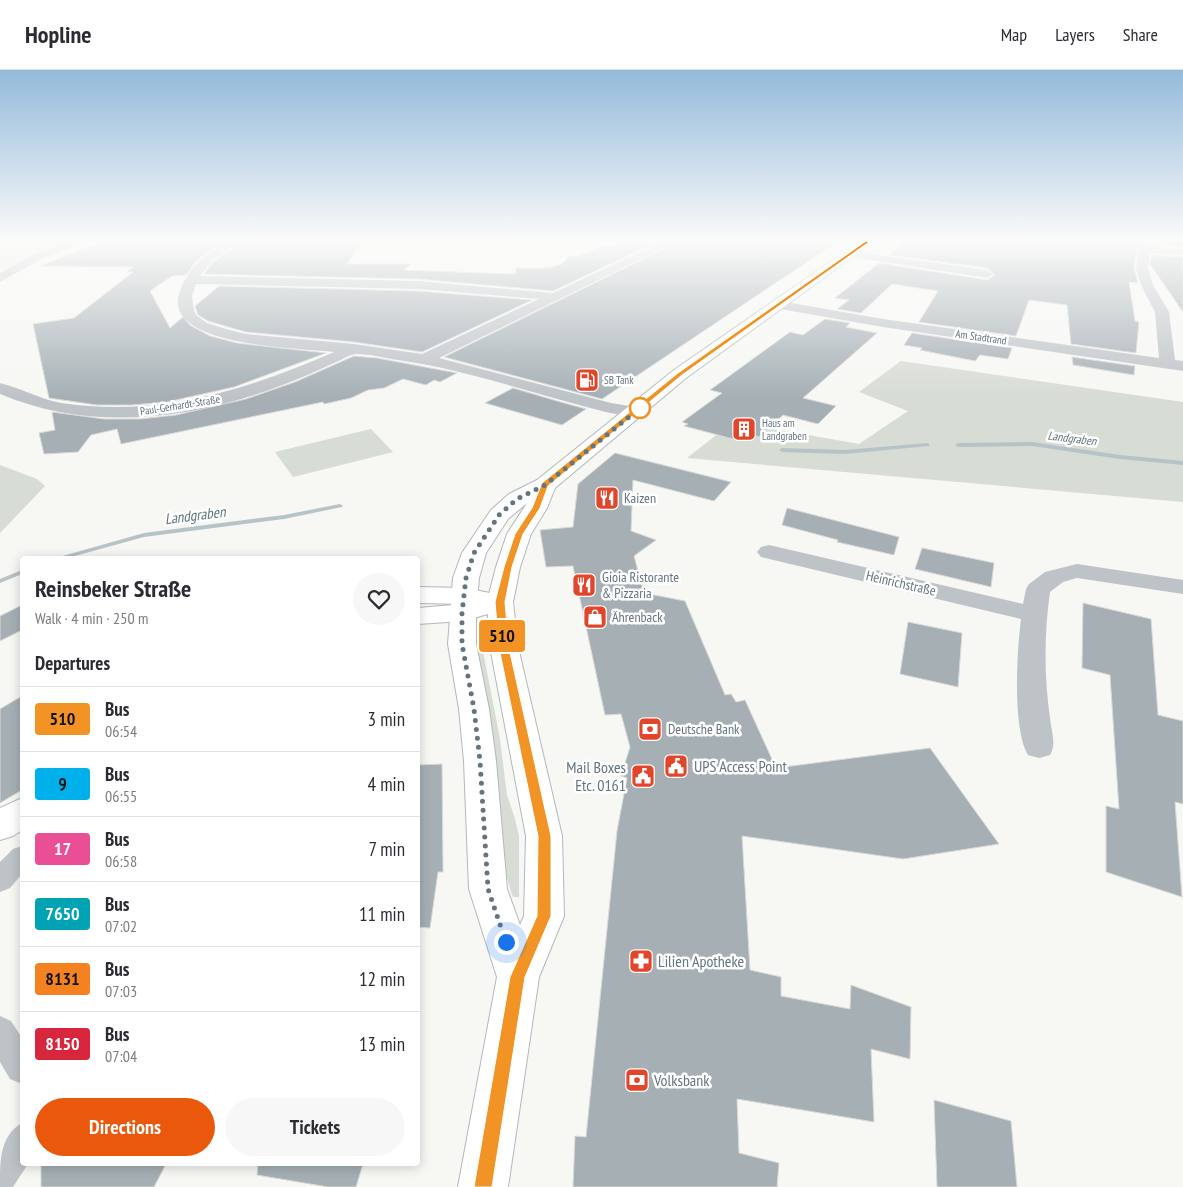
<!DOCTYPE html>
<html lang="en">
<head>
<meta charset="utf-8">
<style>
  body { margin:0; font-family:"PT Sans Narrow",sans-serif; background:#f7f7f7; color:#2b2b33; height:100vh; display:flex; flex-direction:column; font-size:19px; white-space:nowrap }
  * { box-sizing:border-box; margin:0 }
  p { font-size:16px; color:#7c7c81 }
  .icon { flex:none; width:28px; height:28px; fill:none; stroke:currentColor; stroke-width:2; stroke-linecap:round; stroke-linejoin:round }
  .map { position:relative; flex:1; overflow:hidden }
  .details { position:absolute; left:20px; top:486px; width:400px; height:610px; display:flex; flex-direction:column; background:#fff; border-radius:5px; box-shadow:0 2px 12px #0003 }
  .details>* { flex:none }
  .badge { padding:0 10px; border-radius:4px; font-size:18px; line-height:32px }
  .you { position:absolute; width:25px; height:25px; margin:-12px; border:4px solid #fff; border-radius:50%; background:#1a73e8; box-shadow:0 0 0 8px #1a73e833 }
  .map>.badge { position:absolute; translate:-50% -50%; box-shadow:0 0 0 2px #fff }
  h2 { padding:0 15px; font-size:19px; line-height:45px }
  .round { display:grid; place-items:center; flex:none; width:52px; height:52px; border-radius:26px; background:#f7f7f7 }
  .headline { display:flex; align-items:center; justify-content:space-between; height:85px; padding:0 15px }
  h1 { font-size:24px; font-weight:600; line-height:38px }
  .button { display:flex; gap:10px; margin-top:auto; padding:10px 15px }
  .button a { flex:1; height:58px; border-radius:30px; background:#ea580c; color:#fff; font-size:20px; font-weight:600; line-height:58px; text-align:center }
  .button a+a { background:#f7f7f7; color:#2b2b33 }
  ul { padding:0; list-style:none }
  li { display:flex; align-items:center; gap:15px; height:65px; padding:0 15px; border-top:1px solid #e1e1e2 }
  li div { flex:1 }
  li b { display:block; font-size:19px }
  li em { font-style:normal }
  li .badge { min-width:55px; font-weight:700; text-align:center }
  header { display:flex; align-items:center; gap:30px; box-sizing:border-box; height:70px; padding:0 25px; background:#fff; border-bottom:1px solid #e1e1e2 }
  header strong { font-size:24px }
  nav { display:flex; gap:28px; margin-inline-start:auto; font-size:18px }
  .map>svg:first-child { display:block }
  .built { fill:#e8e9e8 }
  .green { fill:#d7dcd4 }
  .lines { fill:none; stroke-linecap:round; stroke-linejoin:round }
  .stream { fill:#b6c4c7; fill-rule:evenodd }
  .building { fill:#a5afb4; stroke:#d9d9d7 }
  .secondary-casing { stroke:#b1b7bb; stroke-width:2 }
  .primary-casing { stroke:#b2b8bb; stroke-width:2 }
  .pedestrian { fill:#bec3c7; fill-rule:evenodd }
  .minor { fill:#bec3c7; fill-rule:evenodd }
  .secondary { fill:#fff; fill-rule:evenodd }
  .primary { fill:#fff; fill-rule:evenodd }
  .line { fill:#f29326; stroke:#fff }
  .walk { stroke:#63757f; stroke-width:5; stroke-dasharray:0 9 }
  .stop-dot { fill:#fff; stroke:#f29326; stroke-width:2.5 }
  .labels { text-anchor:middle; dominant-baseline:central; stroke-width:5; stroke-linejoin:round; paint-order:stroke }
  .far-street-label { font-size:11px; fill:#63757f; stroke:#fff }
  .far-poi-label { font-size:11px; fill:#63757f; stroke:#fff; text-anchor:start }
  .far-water-label { font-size:12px; font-style:italic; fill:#5e757a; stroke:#fff }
  .poi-label { font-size:14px; fill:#63757f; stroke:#fff; text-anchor:start }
  .street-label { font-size:14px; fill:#63757f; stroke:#fff }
  .water-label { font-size:15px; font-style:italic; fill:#5e757a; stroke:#fff }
  .near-poi-label { font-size:16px; fill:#63757f; stroke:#fff; text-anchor:start }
</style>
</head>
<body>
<header>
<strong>Hopline</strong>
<nav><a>Map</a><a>Layers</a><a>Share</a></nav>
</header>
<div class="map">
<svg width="1183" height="1117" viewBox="0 0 1183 1117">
  <rect width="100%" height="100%" fill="#f7f7f4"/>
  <path class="built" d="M0 172H79L11 198H0Z"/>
  <g class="green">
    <path d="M901 291 1183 332V432L687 388 733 352 859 374 908 341 859 322Z"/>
    <path d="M371 359 393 382 293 407 275 382Z"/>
    <path d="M0 395 37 409 45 416 0 463Z"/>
    <path d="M482 576 500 669 507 725 515 749 519 766V827H513C497 784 497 718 493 672 490 640 482 608 477 577Z"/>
  </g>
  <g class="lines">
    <g class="stream">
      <path d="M1032 372 1120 385 1183 391V395L1120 389 1032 376 958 377 955 375 958 373Z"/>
      <path d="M927 373 929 374V376L845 384 782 382 779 380 782 378 845 380Z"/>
      <path d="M340 434 343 436 342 437 284 449 144 467 64 489H52L144 463 284 445Z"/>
      <path d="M22 500V504L0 513V509Z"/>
    </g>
  </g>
  <g class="building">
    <path d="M102 172H223L197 190 186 205 172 206 150 221 170 258 183 247 190 255 210 266 237 273 326 283 234 317 167 332 132 335H97L49 328 33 254 74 248 133 202H126L133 197 40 196Z"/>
    <path d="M243 172 360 174 347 194H412L403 200 515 204 516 198H550L563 193 569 186H579L606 175 616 176 624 172H657L553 221 418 209 204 204 213 192Z"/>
    <path d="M678 172H837L602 329 444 287Z"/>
    <path d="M905 172H1183V177L1145 174 1137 179 1134 198 1138 213 1129 212 1135 251 1139 252 1136 283 1071 274 1067 235 1029 230 1016 266 919 252 938 221 892 214 861 243 837 239 849 230 835 228 879 193 987 210 995 205 987 198 889 185Z"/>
    <path d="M1152 185 1183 187V242L1150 194Z"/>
    <path d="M219 216 418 221 532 230 422 282 354 272 246 262 208 251 198 245 195 236Z"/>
    <path d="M825 249 850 253 846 257 877 263 803 328 836 336 818 354 783 345 759 367 751 364 746 368 737 366 733 369 684 356 688 354 682 352 722 323 710 320 790 262 803 265Z"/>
    <path d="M912 263 1012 278 1008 289 980 285 975 291 920 280 922 278 904 275Z"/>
    <path d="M354 286 377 288 457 303 440 312 434 310 426 315 403 309 384 318 368 320 351 328 324 334 323 332 121 374 117 359 91 365 78 382 44 384 39 363 55 360 52 342 104 349H140L176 345 246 329 295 312Z"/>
    <path d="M1072 287 1135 296 1134 305 1073 295Z"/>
    <path d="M513 318 557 331 586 339 562 355 485 333Z"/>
    <path d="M615 383 731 412 714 431 633 410 631 461 656 470 634 486 644 523 685 531 725 625 731 624 736 632 745 630 776 698 930 678 999 774 903 789 742 766 750 900 781 907V926L850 939 851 915 911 937 910 989 871 979 874 1052 737 1029 739 1083 779 1093 777 1117H573L575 1066 586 1067 617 761 627 708 621 706 630 677 621 644 605 645 573 496 546 497 540 460 573 457 578 414Z"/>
    <path d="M787 438 899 467 894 485 837 472 838 470 782 455Z"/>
    <path d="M922 478 994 493 991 517 915 499Z"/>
    <path d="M1083 533 1151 549 1158 645 1183 651V734L1175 732 1182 827 1106 802V736L1119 739 1110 605 1082 598Z"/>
    <path d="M22 535V560L0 571V546Z"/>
    <path d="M908 552 962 563 958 617 900 604Z"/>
    <path d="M22 626V720L0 733V639Z"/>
    <path d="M442 694 443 802H438L430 858 418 857V695Z"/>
    <path d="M934 1030 1011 1051 1017 1117H937Z"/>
    <path d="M41 1094H166L154 1117H41Z"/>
    <path d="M258 1094H363L356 1117H328L257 1105Z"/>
  </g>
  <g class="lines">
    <g class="secondary-casing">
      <g id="secondary">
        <path d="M418 517 464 518 490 523 492 526 500 524 509 526 513 532 509 538 463 551 418 554V538L465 534 418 533Z"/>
        <path d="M22 728V760L13 766 0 770V738Z"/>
      </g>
    </g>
    <g class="primary-casing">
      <path id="primary" d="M859 172H873L686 308 555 418 547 438 531 464 520 497 513 532 518 577 562 766 564 846 539 907 508 1117H458L497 907 469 819 464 691 459 639 448 574 453 508 462 483 491 440 509 424 537 410 674 300ZM527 433 507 464 496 497 487 532 490 577 526 766 524 846 520 855 507 819 496 691 489 639 476 574V543L479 508 486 483 508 449Z"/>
    </g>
    <g class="pedestrian">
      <path d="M22 776V804L10 818 0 822V792L13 779Z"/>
      <path d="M0 946 11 951 22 968V1014L10 1009 0 992Z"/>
      <path d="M22 1053V1094H28L13 1117H0C0 1089 0 1066 22 1053Z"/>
    </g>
    <g class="minor">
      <path d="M68 172H85L83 174 45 187 0 212V203L37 183Z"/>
      <path d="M227 172H241L212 191 200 206 418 211 553 223 661 172H676L439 288 611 333 641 338 644 342 641 346 635 347 610 343C540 326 469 300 398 290 385 288 370 284 356 284 350 284 342 290 336 292 317 301 299 309 280 316 190 350 90 362 0 324V313C21 318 40 329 61 333 158 348 247 320 334 282 303 278 158 277 180 221 190 195 204 185 227 172ZM196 214 418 219 539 229 422 284 354 274 246 264 226 259 207 253 197 246 194 241 192 226Z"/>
      <path d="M1145 176 1183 179V185L1150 183 1148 198 1153 215 1169 242 1175 290 1183 291V301L883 257 780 239 773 235 780 231 883 249 1159 288 1155 242 1141 215 1136 198 1139 179Z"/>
      <path d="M850 181 987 200 993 204 987 208 846 186 844 184 846 182Z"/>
      <path d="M769 475 1023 534 1026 519 1029 514 1045 502 1077 494 1183 510V524L1077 508 1063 512 1050 522C1044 564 1044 606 1050 648 1051 661 1057 673 1050 685L1039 688 1028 685C1012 658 1017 581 1021 549L761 487 757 482 761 477Z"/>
    </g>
    <use href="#secondary" class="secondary"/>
    <use href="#primary" class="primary"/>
  </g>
  <linearGradient id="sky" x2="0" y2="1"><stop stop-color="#94badb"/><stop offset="0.52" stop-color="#fbfbfa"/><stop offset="1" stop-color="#fbfbfa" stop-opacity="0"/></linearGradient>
  <rect width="1183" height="328" fill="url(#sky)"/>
  <path class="line" d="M866 171 869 172 682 305 548 416 540 438 523 464 512 497 505 532 509 578 551 766V846L525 907 492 1117H474L510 907 537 846 538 766 499 578 495 532 504 497 515 464 532 438 542 413 678 303Z"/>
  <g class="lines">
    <path class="walk" d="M506 872 488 819 480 691 474 639 462 574V543L466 508 474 483 499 445 517 429 545 415 640 338"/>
  </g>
  <defs>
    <g id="fuel-square" transform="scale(1.25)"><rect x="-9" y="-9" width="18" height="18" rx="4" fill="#e2462a" stroke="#fff"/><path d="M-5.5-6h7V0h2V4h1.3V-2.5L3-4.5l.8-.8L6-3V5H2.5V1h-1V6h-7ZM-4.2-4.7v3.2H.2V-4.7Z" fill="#fff"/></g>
    <g id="building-square" transform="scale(1.25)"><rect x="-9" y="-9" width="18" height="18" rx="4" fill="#e2462a" stroke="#fff"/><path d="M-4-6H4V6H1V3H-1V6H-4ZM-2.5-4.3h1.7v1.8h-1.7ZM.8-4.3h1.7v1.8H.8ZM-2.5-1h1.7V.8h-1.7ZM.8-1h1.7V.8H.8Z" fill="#fff"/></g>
    <g id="restaurant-square" transform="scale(1.25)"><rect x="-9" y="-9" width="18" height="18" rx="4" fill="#e2462a" stroke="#fff"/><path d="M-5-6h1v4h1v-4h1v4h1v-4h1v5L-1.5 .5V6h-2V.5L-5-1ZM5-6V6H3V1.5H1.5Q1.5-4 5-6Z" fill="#fff"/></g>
    <g id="shop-square" transform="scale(1.25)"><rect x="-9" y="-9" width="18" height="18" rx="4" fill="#e2462a" stroke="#fff"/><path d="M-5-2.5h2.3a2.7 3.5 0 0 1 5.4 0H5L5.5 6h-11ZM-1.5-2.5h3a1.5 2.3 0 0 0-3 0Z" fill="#fff"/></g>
    <g id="bank-square" transform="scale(1.25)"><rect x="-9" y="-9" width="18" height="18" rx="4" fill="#e2462a" stroke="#fff"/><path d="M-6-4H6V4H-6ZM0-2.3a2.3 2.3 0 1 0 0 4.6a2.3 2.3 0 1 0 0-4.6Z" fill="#fff"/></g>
    <g id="civic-square" transform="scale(1.25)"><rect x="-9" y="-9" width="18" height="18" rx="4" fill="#e2462a" stroke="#fff"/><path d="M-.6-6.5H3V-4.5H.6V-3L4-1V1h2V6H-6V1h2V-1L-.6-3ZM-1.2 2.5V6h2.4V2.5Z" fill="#fff"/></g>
    <g id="pharmacy-square" transform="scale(1.25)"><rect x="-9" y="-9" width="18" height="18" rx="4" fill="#e2462a" stroke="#fff"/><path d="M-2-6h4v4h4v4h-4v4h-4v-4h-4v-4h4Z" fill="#fff"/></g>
  </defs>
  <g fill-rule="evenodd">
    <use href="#fuel-square" x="587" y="310"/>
    <use href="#building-square" x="744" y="359"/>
    <use href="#restaurant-square" x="607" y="428"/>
    <use href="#restaurant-square" x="584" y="515"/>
    <use href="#shop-square" x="595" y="547"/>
    <use href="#bank-square" x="650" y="659"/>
    <use href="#civic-square" x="676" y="696"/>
    <use href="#civic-square" x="643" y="706"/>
    <use href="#pharmacy-square" x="641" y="891"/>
    <use href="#bank-square" x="637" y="1010"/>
  </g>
  <circle class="stop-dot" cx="640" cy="338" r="10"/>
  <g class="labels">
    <g class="far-street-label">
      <text transform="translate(981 267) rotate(8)">Am Stadtrand</text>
      <text transform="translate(180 335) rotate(-9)">Paul-Gerhardt-Straße</text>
    </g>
    <g class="far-poi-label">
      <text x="604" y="310">SB Tank</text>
      <text x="762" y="353">Haus am<tspan x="762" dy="13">Landgraben</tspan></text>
    </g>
    <g class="far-water-label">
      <text transform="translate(1072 368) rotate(7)">Landgraben</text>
    </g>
    <g class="poi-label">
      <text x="624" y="428">Kaizen</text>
      <text x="602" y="507">Gioia Ristorante<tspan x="602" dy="16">&amp; Pizzaria</tspan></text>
      <text x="612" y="547">Ährenback</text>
      <text x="668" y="659">Deutsche Bank</text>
    </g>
    <g class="street-label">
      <text transform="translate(901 513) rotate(13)">Heinrichstraße</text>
    </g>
    <g class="water-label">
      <text transform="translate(195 445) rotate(-7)">Landgraben</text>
    </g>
    <g class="near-poi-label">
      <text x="694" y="696">UPS Access Point</text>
      <text x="626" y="697" text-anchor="end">Mail Boxes<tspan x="626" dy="18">Etc. 0161</tspan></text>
      <text x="658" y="891">Lilien Apotheke</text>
      <text x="654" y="1010">Volksbank</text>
    </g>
  </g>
</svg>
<div class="you" style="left:506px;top:872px"></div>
<b class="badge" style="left:502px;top:566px;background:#f29326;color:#111">510</b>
<section class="details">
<div class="headline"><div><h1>Reinsbeker Straße</h1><p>Walk · 4 min · 250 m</p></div><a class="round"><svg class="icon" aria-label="heart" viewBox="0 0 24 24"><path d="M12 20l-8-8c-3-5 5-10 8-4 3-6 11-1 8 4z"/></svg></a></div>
<h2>Departures</h2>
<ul>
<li><span class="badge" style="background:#f29326;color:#111">510</span><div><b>Bus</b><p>06:54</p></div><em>3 min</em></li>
<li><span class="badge" style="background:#00b0ea;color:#111">9</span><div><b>Bus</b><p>06:55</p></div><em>4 min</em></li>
<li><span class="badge" style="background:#ea4f96;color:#fff">17</span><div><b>Bus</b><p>06:58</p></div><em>7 min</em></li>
<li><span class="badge" style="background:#00a3b4;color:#fff">7650</span><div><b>Bus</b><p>07:02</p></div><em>11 min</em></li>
<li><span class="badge" style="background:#f58220;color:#111">8131</span><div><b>Bus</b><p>07:03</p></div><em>12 min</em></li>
<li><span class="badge" style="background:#d7263d;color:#fff">8150</span><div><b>Bus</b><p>07:04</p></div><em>13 min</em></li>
</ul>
<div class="button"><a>Directions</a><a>Tickets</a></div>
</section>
</div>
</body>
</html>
